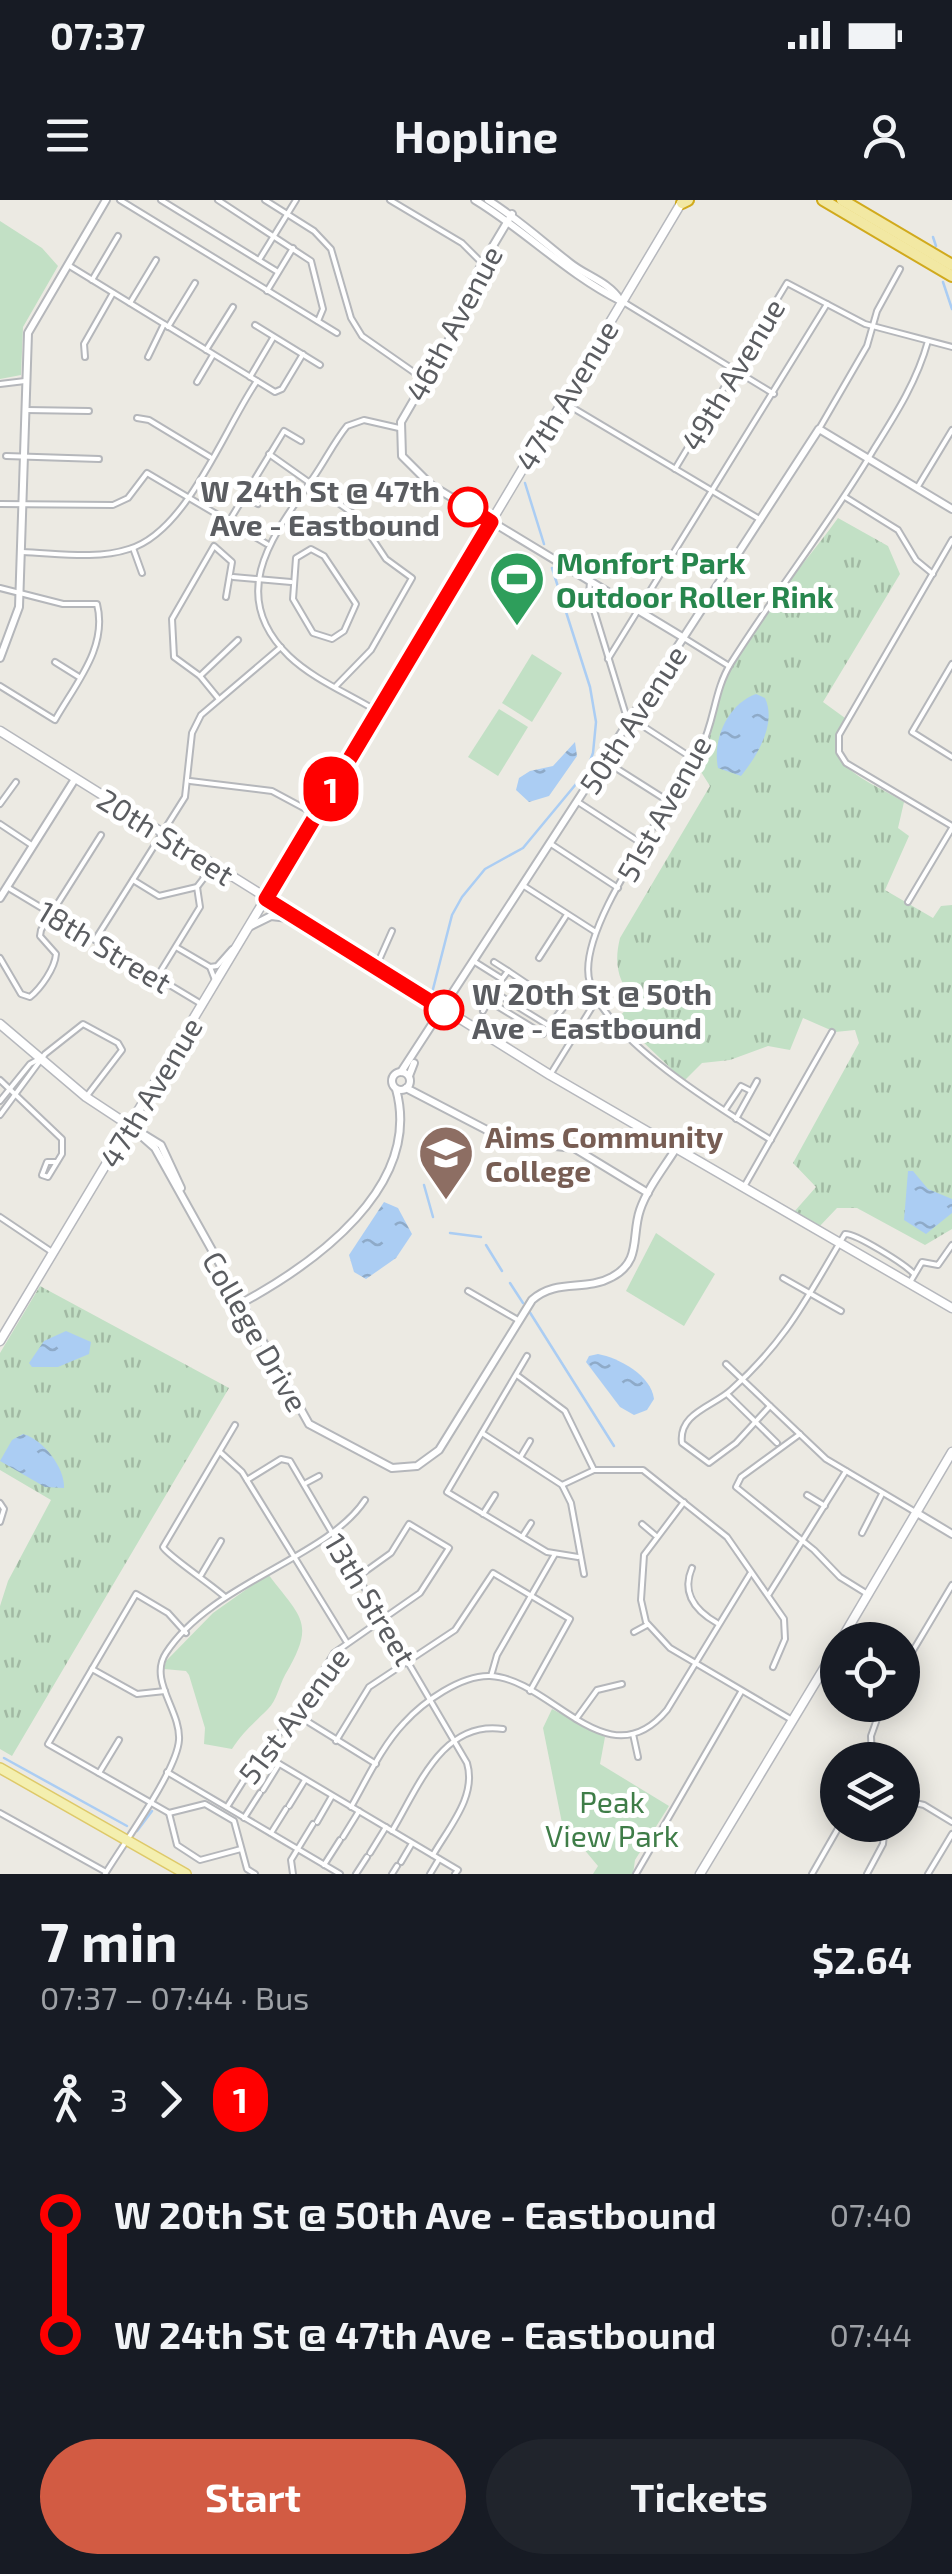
<!DOCTYPE html>
<html lang="en">
<head>
<meta charset="utf-8">
<style>
  body { margin:0; font-family:"Exo 2",sans-serif; background:#20242c; color:#f1f3f6; height:100vh; display:flex; flex-direction:column; font-size:38px; white-space:nowrap }
  * { box-sizing:border-box; margin:0 }
  p { font-size:32px; color:#9ea1a6 }
  .icon { flex:none; width:55px; height:55px; fill:none; stroke:currentColor; stroke-width:2; stroke-linecap:round; stroke-linejoin:round }
  .map { position:relative; height:1674px; overflow:hidden }
  .side { display:flex; flex-direction:column; background:#171b24; flex:1 }
  .side>* { flex:none }
  .badge { padding:0 20px; border-radius:32px; font-size:35px; line-height:65px }
  .controls { position:absolute; left:820px; top:1422px; display:grid; gap:20px }
  .controls a { display:grid; place-items:center; width:100px; height:100px; border-radius:50%; background:#171b24; box-shadow:0 5px 25px #0003; font-size:50px }
  .map>.badge { position:absolute; translate:-50% -50%; box-shadow:0 0 0 5px #fff }
  .legs { display:flex; align-items:center; gap:15px; height:110px; padding:0 40px; font-size:32px }
  .legs p { margin-inline-start:auto }
  .head { display:flex; align-items:center; justify-content:space-between; height:170px; padding:0 40px }
  h1 { font-size:55px; font-weight:700; line-height:75px }
  .action { display:flex; gap:20px; margin-top:auto; padding:20px 40px }
  .action a { flex:1; height:115px; border-radius:60px; background:#d25b43; color:#fff; font-size:40px; font-weight:700; line-height:115px; text-align:center }
  .action a+a { background:#20242c; color:#f1f3f6 }
  ul { padding:0 40px; list-style:none }
  li { display:flex; align-items:center; gap:35px; height:120px; font-size:38px }
  li i { display:grid; place-items:center; width:15px; height:100%; margin:0 12px; background:currentColor }
  li i::after { content:''; width:25px; height:25px; margin:-12px; border:8px solid; border-radius:50%; background:#171b24 }
  li p { margin-inline-start:auto }
  li:first-child i { background:linear-gradient(#0000 50%,currentColor 0) }
  li:last-child i { background:linear-gradient(currentColor 50%,#0000 0) }
  .status { display:flex; justify-content:space-between; align-items:center; height:70px; padding:0 50px; background:#171b24; direction:ltr }
  .status svg { height:28px; fill:currentColor }
  header { display:flex; justify-content:space-between; align-items:center; height:130px; padding:0 40px; background:#171b24; font-size:45px; font-weight:700 }
  .map>svg:first-child { display:block }
  .grass { fill:url(#grass-tufts) }
  .green { fill:#c2e0c5 }
  .water { fill:url(#water-ripples) }
  .lines { fill:none; stroke-linecap:round; stroke-linejoin:round }
  .stream { stroke:#abcdf3; stroke-width:2.5 }
  .minor-casing { stroke:#b5b7bb; stroke-width:8 }
  .tertiary-casing { stroke:#b5b7bb; stroke-width:10 }
  .secondary-casing { stroke:#b6b8bd; stroke-width:11 }
  .primary-casing { stroke:#dec969; stroke-width:12 }
  .trunk-casing { stroke:#d1aa1d; stroke-width:14 }
  .minor { stroke:#fff; stroke-width:4 }
  .tertiary { stroke:#fff; stroke-width:6 }
  .secondary { stroke:#fff; stroke-width:8 }
  .primary { stroke:#f4efaf; stroke-width:9 }
  .trunk { stroke:#f2e8a3; stroke-width:10 }
  .line-1-casing { stroke:#fff; stroke-width:22 }
  .line-1 { stroke:#f00; stroke-width:15 }
  .stop-1-dot { fill:#fff; stroke:#f00; stroke-width:5 }
  .labels { text-anchor:middle; dominant-baseline:central; stroke-width:10; stroke-linejoin:round; paint-order:stroke }
  .street-label { font-size:30px; fill:#5b5d61; stroke:#fff }
  .stop-label { font-size:30px; font-weight:bold; fill:#5b5d61; stroke:#fff; text-anchor:end }
  .leisure-label { font-size:30px; font-weight:bold; fill:#27864d; stroke:#fff; text-anchor:start }
  .education-label { font-size:30px; font-weight:bold; fill:#785e54; stroke:#fff; text-anchor:start }
  .park-label { font-size:30px; fill:#3f7d48; stroke:#fff }
</style>
</head>
<body>
<div class="status"><b>07:37</b><svg viewBox="0 0 49 12"><path d="M0 12V9h3v3zM5 12V6h3v6zM10 12V3h3v9zM15 12V0h3v12zM26 1h20v11H26zM47 4h2v5h-2z"/></svg></div>
<header><svg class="icon" aria-label="menu" viewBox="0 0 24 24"><path d="M4 6h16M4 12h16M4 18h16"/></svg>Hopline<svg class="icon" aria-label="person" viewBox="0 0 24 24"><circle cx="12" cy="8" r="4"/><path d="M4 21q1-7 8-7t8 7"/></svg></header>
<div class="map">
<svg width="952" height="1674" viewBox="0 0 952 1674">
  <defs>
    <pattern id="grass-tufts" width="24" height="20" patternUnits="userSpaceOnUse" patternTransform="scale(2.5)"><rect width="24" height="20" fill="#c2e0c5"/><path d="M3 7l-1-3M5 7V3M7 7l1-3M15 17l-1-3M17 17v-4M19 17l1-3" fill="none" stroke="#a1b9a3"/></pattern>
    <pattern id="water-ripples" width="26" height="14" patternUnits="userSpaceOnUse" patternTransform="scale(2.5)"><rect width="26" height="14" fill="#abcdf3"/><path d="M2 4q2-2 4 0t4 0M15 11q2-2 4 0t4 0" fill="none" stroke="#8eaac8"/></pattern>
  </defs>
  <rect width="100%" height="100%" fill="#eceae3"/>
  <g class="grass">
    <path d="M838 318 888 346 900 374 823 502 845 518C819 568 867 579 904 602L898 628 909 636 885 690 933 718 941 706 952 705V1029L925 1045 857 1008H837L818 1028 794 1012 816 987 793 963 859 843 855 830 835 832 803 818 790 850 768 846 730 860 702 863 684 881 618 818 635 800C617 782 614 762 620 738L710 586 696 564C710 538 712 510 723 484 749 422 800 371 838 318Z"/>
    <path d="M40 1086 229 1188 12 1556 0 1549V1406L8 1381 51 1300 0 1270V1153Z"/>
  </g>
  <g class="green">
    <path d="M0 21 42 48 58 66 23 127 21 175 0 179Z"/>
    <path d="M532 454 562 473 532 522 502 503Z"/>
    <path d="M499 509 528 527 498 576 468 557Z"/>
    <path d="M656 1033 715 1074 684 1126 626 1091Z"/>
    <path d="M268 1374C302 1419 316 1422 285 1475 279 1486 277 1500 268 1509 254 1523 243 1532 232 1549L204 1544 205 1528 189 1475 186 1471 164 1469 166 1461 213 1413Z"/>
    <path d="M552 1509 605 1537 600 1564 669 1606 635 1660 633 1674H593L598 1666 562 1623 543 1528Z"/>
  </g>
  <g class="water">
    <path d="M756 494 765 498C777 524 757 556 741 576L718 568C712 539 728 504 756 494Z"/>
    <path d="M575 542 577 556 549 596 529 602 516 590 519 578 530 571 553 566Z"/>
    <path d="M908 971H913L928 989 952 999V1013L926 1034 904 1020Z"/>
    <path d="M384 1002 398 1008 412 1034 396 1058 366 1079 354 1072 349 1055Z"/>
    <path d="M66 1131 91 1142 89 1154 58 1167H32L29 1163 44 1141Z"/>
    <path d="M598 1154C619 1158 651 1175 654 1199L647 1210 634 1215 620 1207 586 1162 589 1156Z"/>
    <path d="M23 1234C43 1239 65 1268 64 1288L45 1287 0 1261 12 1240Z"/>
  </g>
  <g class="lines">
    <g class="stream">
      <path d="M933 37 936 46"/>
      <path d="M943 82 952 109"/>
      <path d="M519 259 538 229"/>
      <path d="M525 283 544 344"/>
      <path d="M432 793 452 715 462 697 485 669 523 648 586 572 593 553 596 522 590 487 552 368"/>
      <path d="M424 985 433 1017"/>
      <path d="M450 1033 481 1037"/>
      <path d="M486 1045 502 1071"/>
      <path d="M510 1083 523 1103"/>
      <path d="M529 1111 614 1246"/>
      <path d="M4 1558 127 1626"/>
      <path d="M137 1631 152 1611"/>
    </g>
    <g class="minor-casing">
      <g id="minor">
        <path d="M120 0 337 133"/>
        <path d="M161 0 278 72"/>
        <path d="M218 0 311 61 323 109 318 121"/>
        <path d="M265 0 314 31 331 49 351 118 362 136 425 180"/>
        <path d="M390 0 462 43 482 63"/>
        <path d="M259 60 296 0"/>
        <path d="M68 65 275 192 282 189 303 154"/>
        <path d="M92 80 118 36"/>
        <path d="M267 91 293 48"/>
        <path d="M130 103 156 60"/>
        <path d="M625 103 774 194"/>
        <path d="M255 125 320 165"/>
        <path d="M168 127 195 83"/>
        <path d="M206 150 233 107"/>
        <path d="M85 157 84 144 113 93"/>
        <path d="M148 157 164 124"/>
        <path d="M250 177 273 138"/>
        <path d="M197 182 213 155"/>
        <path d="M0 184 25 181"/>
        <path d="M563 202 761 320"/>
        <path d="M26 210 89 211"/>
        <path d="M137 218 149 220 210 257"/>
        <path d="M819 229 867 146 877 111 900 69"/>
        <path d="M269 254 358 317 386 359 412 378 371 450 335 487"/>
        <path d="M6 256 99 259"/>
        <path d="M675 269 787 83 865 124 952 147"/>
        <path d="M917 288 952 230"/>
        <path d="M244 296 258 304"/>
        <path d="M845 297 898 330 916 360 933 374"/>
        <path d="M0 304 113 305 128 298 147 273 267 344"/>
        <path d="M228 323 284 231 301 241"/>
        <path d="M952 340 839 535V552L846 563 952 626"/>
        <path d="M133 348 142 373"/>
        <path d="M311 349 324 356 356 404 344 431 332 439 313 433 293 399 296 358Z"/>
        <path d="M22 352C56 353 96 360 129 349 187 332 224 229 257 181"/>
        <path d="M233 377 291 382"/>
        <path d="M590 382 589 394 626 515 695 560"/>
        <path d="M0 388 63 404H97C108 447 76 483 55 520L0 486"/>
        <path d="M684 438 729 466"/>
        <path d="M608 459 827 104"/>
        <path d="M55 462 79 477"/>
        <path d="M952 464 912 532 952 557"/>
        <path d="M200 476 238 440"/>
        <path d="M218 498 200 476 174 457 172 419 214 346 232 362 226 397"/>
        <path d="M375 510C347 493 313 479 289 456 225 394 274 334 313 278 325 261 334 242 347 226L364 220 399 228"/>
        <path d="M605 561 668 601"/>
        <path d="M190 581 272 591 313 613"/>
        <path d="M578 602 644 645"/>
        <path d="M0 604 16 582"/>
        <path d="M0 624 33 646"/>
        <path d="M551 644 618 688"/>
        <path d="M192 655 204 676"/>
        <path d="M133 680 159 696 197 687 207 674 218 669"/>
        <path d="M524 686 594 731"/>
        <path d="M7 687 203 805"/>
        <path d="M908 702 952 628"/>
        <path d="M95 740 185 597 192 533 201 515 281 447"/>
        <path d="M176 747 210 767 215 780"/>
        <path d="M0 758 21 794 30 797C41 788 55 768 56 754L40 736 41 730 101 635"/>
        <path d="M539 758 566 716"/>
        <path d="M475 762 502 779 508 771 563 808 543 834 489 801"/>
        <path d="M494 762 508 771"/>
        <path d="M210 767 217 766 232 749"/>
        <path d="M376 767 392 731"/>
        <path d="M157 777 200 707 197 687"/>
        <path d="M502 780 494 792 572 840"/>
        <path d="M483 811 494 792"/>
        <path d="M550 875 597 799"/>
        <path d="M0 880 62 939V954L48 977 42 975 47 962H57"/>
        <path d="M0 901 30 864 41 858"/>
        <path d="M725 910 741 886 751 891"/>
        <path d="M0 915 45 854 83 824 118 843 122 850 86 897"/>
        <path d="M736 919 757 881"/>
        <path d="M771 940C722 910 607 840 590 783 573 729 675 602 701 548 715 520 714 490 731 463 777 390 830 323 874 249 896 214 917 181 928 141"/>
        <path d="M745 985 832 832"/>
        <path d="M0 1017 52 1052"/>
        <path d="M783 1078 841 1111"/>
        <path d="M909 1084 922 1062 938 1065 952 1045"/>
        <path d="M468 1091 518 1120"/>
        <path d="M527 1156 447 1292 547 1352 578 1357"/>
        <path d="M726 1164 826 1259 917 1313"/>
        <path d="M518 1176 565 1211 594 1270"/>
        <path d="M727 1194 777 1243"/>
        <path d="M770 1206 736 1243 709 1263 682 1243C678 1213 714 1206 731 1190 788 1139 807 1097 845 1034 855 1033 905 1064 914 1074"/>
        <path d="M482 1233 562 1285 571 1303 584 1374"/>
        <path d="M800 1234 741 1277 736 1287 814 1350 840 1377 869 1395"/>
        <path d="M220 1252 242 1272 346 1441"/>
        <path d="M521 1256 530 1241"/>
        <path d="M247 1280 281 1259 290 1261 467 1563C477 1596 449 1627 433 1655"/>
        <path d="M304 1284 319 1276"/>
        <path d="M562 1285 594 1270H643L727 1337 784 1419 785 1439 773 1467"/>
        <path d="M807 1295 825 1306"/>
        <path d="M684 1302 644 1355 641 1400 646 1422 670 1448 792 1520"/>
        <path d="M0 1303 4 1309 0 1322"/>
        <path d="M483 1314 495 1295"/>
        <path d="M642 1324 655 1335"/>
        <path d="M862 1333 882 1294"/>
        <path d="M522 1337 531 1323"/>
        <path d="M692 1368C681 1394 696 1411 717 1423"/>
        <path d="M201 1375 221 1341"/>
        <path d="M769 1394 846 1271"/>
        <path d="M225 1397C211 1384 168 1356 163 1347L235 1225"/>
        <path d="M634 1432 647 1425"/>
        <path d="M186 1433 168 1413 136 1394 48 1544 169 1613 205 1604 234 1621 247 1669 255 1674"/>
        <path d="M92 1469 137 1494 165 1491"/>
        <path d="M902 1469 952 1385"/>
        <path d="M491 1476 497 1455 555 1354"/>
        <path d="M297 1515 376 1564"/>
        <path d="M576 1519 597 1490 622 1484"/>
        <path d="M633 1534 638 1557"/>
        <path d="M336 1541 369 1487 455 1430 493 1373 570 1419 530 1491"/>
        <path d="M261 1553 458 1670 455 1674"/>
        <path d="M872 1560 871 1536 882 1505"/>
        <path d="M167 1572 340 1674"/>
        <path d="M99 1573 119 1540"/>
        <path d="M263 1590 279 1564"/>
        <path d="M902 1600 924 1605 952 1622"/>
        <path d="M289 1606 305 1580"/>
        <path d="M227 1607 261 1553 297 1514 334 1453 420 1393 449 1348 409 1324 391 1353 359 1376"/>
        <path d="M351 1607C367 1579 382 1546 404 1523 423 1502 461 1475 490 1476 551 1478 607 1582 667 1510L750 1374"/>
        <path d="M0 1613 106 1672"/>
        <path d="M169 1613 177 1645 200 1660 241 1649"/>
        <path d="M244 1618 260 1593"/>
        <path d="M317 1622 332 1596"/>
        <path d="M392 1631C418 1588 442 1520 503 1529"/>
        <path d="M271 1633 286 1609"/>
        <path d="M343 1637 359 1611"/>
        <path d="M370 1653 386 1627"/>
        <path d="M401 1662 411 1645"/>
        <path d="M324 1665 340 1640"/>
        <path d="M105 1674C123 1644 177 1571 179 1540 181 1511 148 1480 166 1453 211 1383 327 1358 365 1300"/>
        <path d="M293 1674 291 1660 313 1624"/>
        <path d="M356 1674 367 1657"/>
        <path d="M392 1674 397 1666"/>
        <path d="M430 1674 439 1659"/>
        <path d="M636 1674 741 1492"/>
        <path d="M812 1674 840 1625"/>
        <path d="M867 1674 883 1644 885 1625"/>
        <path d="M928 1674 952 1634"/>
      </g>
    </g>
    <g class="tertiary-casing">
      <g id="tertiary">
        <path d="M475 0C526 31 567 74 621 101"/>
        <path d="M488 0C518 19 542 41 570 63 586 76 609 82 620 100"/>
        <path d="M512 14 478 71 462 117 401 222 402 256 431 285 684 438"/>
        <path d="M0 458 19 407 28 133 106 0"/>
        <path d="M0 698 75 579"/>
        <path d="M249 727 271 716 297 719"/>
        <circle cx="401" cy="881" r="9"/>
        <path d="M401 872 819 229 952 309"/>
        <path d="M409 876 414 863"/>
        <path d="M406 888 508 941 574 948 648 993"/>
        <path d="M130 926 155 948 309 1224 392 1268 417 1266 439 1250 532 1100C557 1078 585 1092 612 1077 642 1061 631 1036 640 1010 647 989 663 969 675 950"/>
        <path d="M130 926 161 945 181 988"/>
        <path d="M240 1104C314 1064 423 987 396 889"/>
        <path d="M917 1313 952 1334"/>
      </g>
    </g>
    <g class="secondary-casing">
      <g id="secondary">
        <path d="M0 531 550 875 952 1108"/>
        <path d="M300 642 683 0"/>
        <path d="M0 824 86 897 130 926"/>
        <path d="M0 1141 327 596"/>
        <path d="M841 1440 952 1252"/>
        <path d="M700 1674 838 1445"/>
      </g>
    </g>
    <g class="primary-casing">
      <path id="primary" d="M0 1568 186 1674"/>
    </g>
    <g class="trunk-casing">
      <g id="trunk">
        <path d="M823 0 952 76"/>
        <path d="M842 0 952 65"/>
        <path d="M682 3 688 0"/>
      </g>
    </g>
    <use href="#minor" class="minor"/>
    <use href="#tertiary" class="tertiary"/>
    <use href="#secondary" class="secondary"/>
    <use href="#primary" class="primary"/>
    <use href="#trunk" class="trunk"/>
  </g>
  <g class="lines">
    <g class="line-1-casing">
      <path id="line-1" d="M444 810 266 699 491 322 468 307"/>
    </g>
    <use href="#line-1" class="line-1"/>
  </g>
  <defs>
    <g id="stadium-pin" transform="scale(2.875)"><path d="M0 17L-7.5 6A9.5 9.5 0 1 1 7.5 6Z" fill="#2e9e5b" stroke="#fff"/><path d="M0-5a6.5 5 0 1 0 0 10a6.5 5 0 1 0 0-10ZM-3.5-1.8h7v3.6h-7Z" fill="#fff"/></g>
    <g id="university-pin" transform="scale(2.875)"><path d="M0 17L-7.5 6A9.5 9.5 0 1 1 7.5 6Z" fill="#8d6e63" stroke="#fff"/><path d="M0-5L7-2L0 1L-7-2ZM-4 1L0 2.5L4 1V4Q0 6-4 4Z" fill="#fff"/></g>
  </defs>
  <g fill-rule="evenodd">
    <use href="#stadium-pin" x="517" y="379"/>
    <use href="#university-pin" x="446" y="953"/>
  </g>
  <g class="stop-1-dot">
    <circle cx="468" cy="307" r="18"/>
    <circle cx="444" cy="810" r="18"/>
  </g>
  <g class="labels">
    <g class="street-label">
      <text transform="translate(453 123) rotate(-62)">46th Avenue</text>
      <text transform="translate(732 174) rotate(-59)">49th Avenue</text>
      <text transform="translate(566 195) rotate(-59)">47th Avenue</text>
      <text transform="translate(632 519) rotate(-57)">50th Avenue</text>
      <text transform="translate(663 608) rotate(-61)">51st Avenue</text>
      <text transform="translate(166 636) rotate(32)">20th Street</text>
      <text transform="translate(105 746) rotate(31)">18th Street</text>
      <text transform="translate(150 892) rotate(-59)">47th Avenue</text>
      <text transform="translate(256 1131) rotate(60)">College Drive</text>
      <text transform="translate(371 1399) rotate(59)">13th Street</text>
      <text transform="translate(293 1515) rotate(-53)">51st Avenue</text>
    </g>
    <g class="stop-label">
      <text x="440" y="290">W 24th St @ 47th<tspan x="440" dy="34">Ave - Eastbound</tspan></text>
      <text x="472" y="793" text-anchor="start">W 20th St @ 50th<tspan x="472" dy="34">Ave - Eastbound</tspan></text>
    </g>
    <g class="leisure-label">
      <text x="556" y="362">Monfort Park<tspan x="556" dy="34">Outdoor Roller Rink</tspan></text>
    </g>
    <g class="education-label">
      <text x="485" y="936">Aims Community<tspan x="485" dy="34">College</tspan></text>
    </g>
    <g class="park-label">
      <text x="612" y="1601">Peak<tspan x="612" dy="34">View Park</tspan></text>
    </g>
  </g>
</svg>
<div class="controls">
<a><svg class="icon" aria-label="locate" viewBox="0 0 24 24"><circle cx="12" cy="12" r="6"/><path d="M12 2v4M12 18v4M2 12h4M18 12h4"/></svg></a>
<a><svg class="icon" aria-label="layers" viewBox="0 0 24 24"><path d="M12 4l9 5-9 5-9-5zM3 14l9 5 9-5"/></svg></a>
</div>
<b class="badge" style="left:331px;top:589px;background:#f00;color:#fff">1</b>
</div>
<section class="side">
<div class="head"><div><h1>7 min</h1><p>07:37 – 07:44 · Bus</p></div><b>$2.64</b></div>
<div class="legs"><svg class="icon" aria-label="walk" viewBox="0 0 24 24"><circle cx="13" cy="4" r="2"/><path d="M13 8l-2 6 4 7M11 14l-3 7M7 12l3-4h3l4 4"/></svg>3<svg class="icon" aria-label="forward" viewBox="0 0 24 24"><path d="M9 5l7 7-7 7"/></svg><b class="badge" style="background:#f00;color:#fff">1</b></div>
<ul>
<li><i style="color:#f00"></i><b>W 20th St @ 50th Ave - Eastbound</b><p>07:40</p></li>
<li><i style="color:#f00"></i><b>W 24th St @ 47th Ave - Eastbound</b><p>07:44</p></li>
</ul>
<div class="action"><a>Start</a><a>Tickets</a></div>
</section>
</body>
</html>
